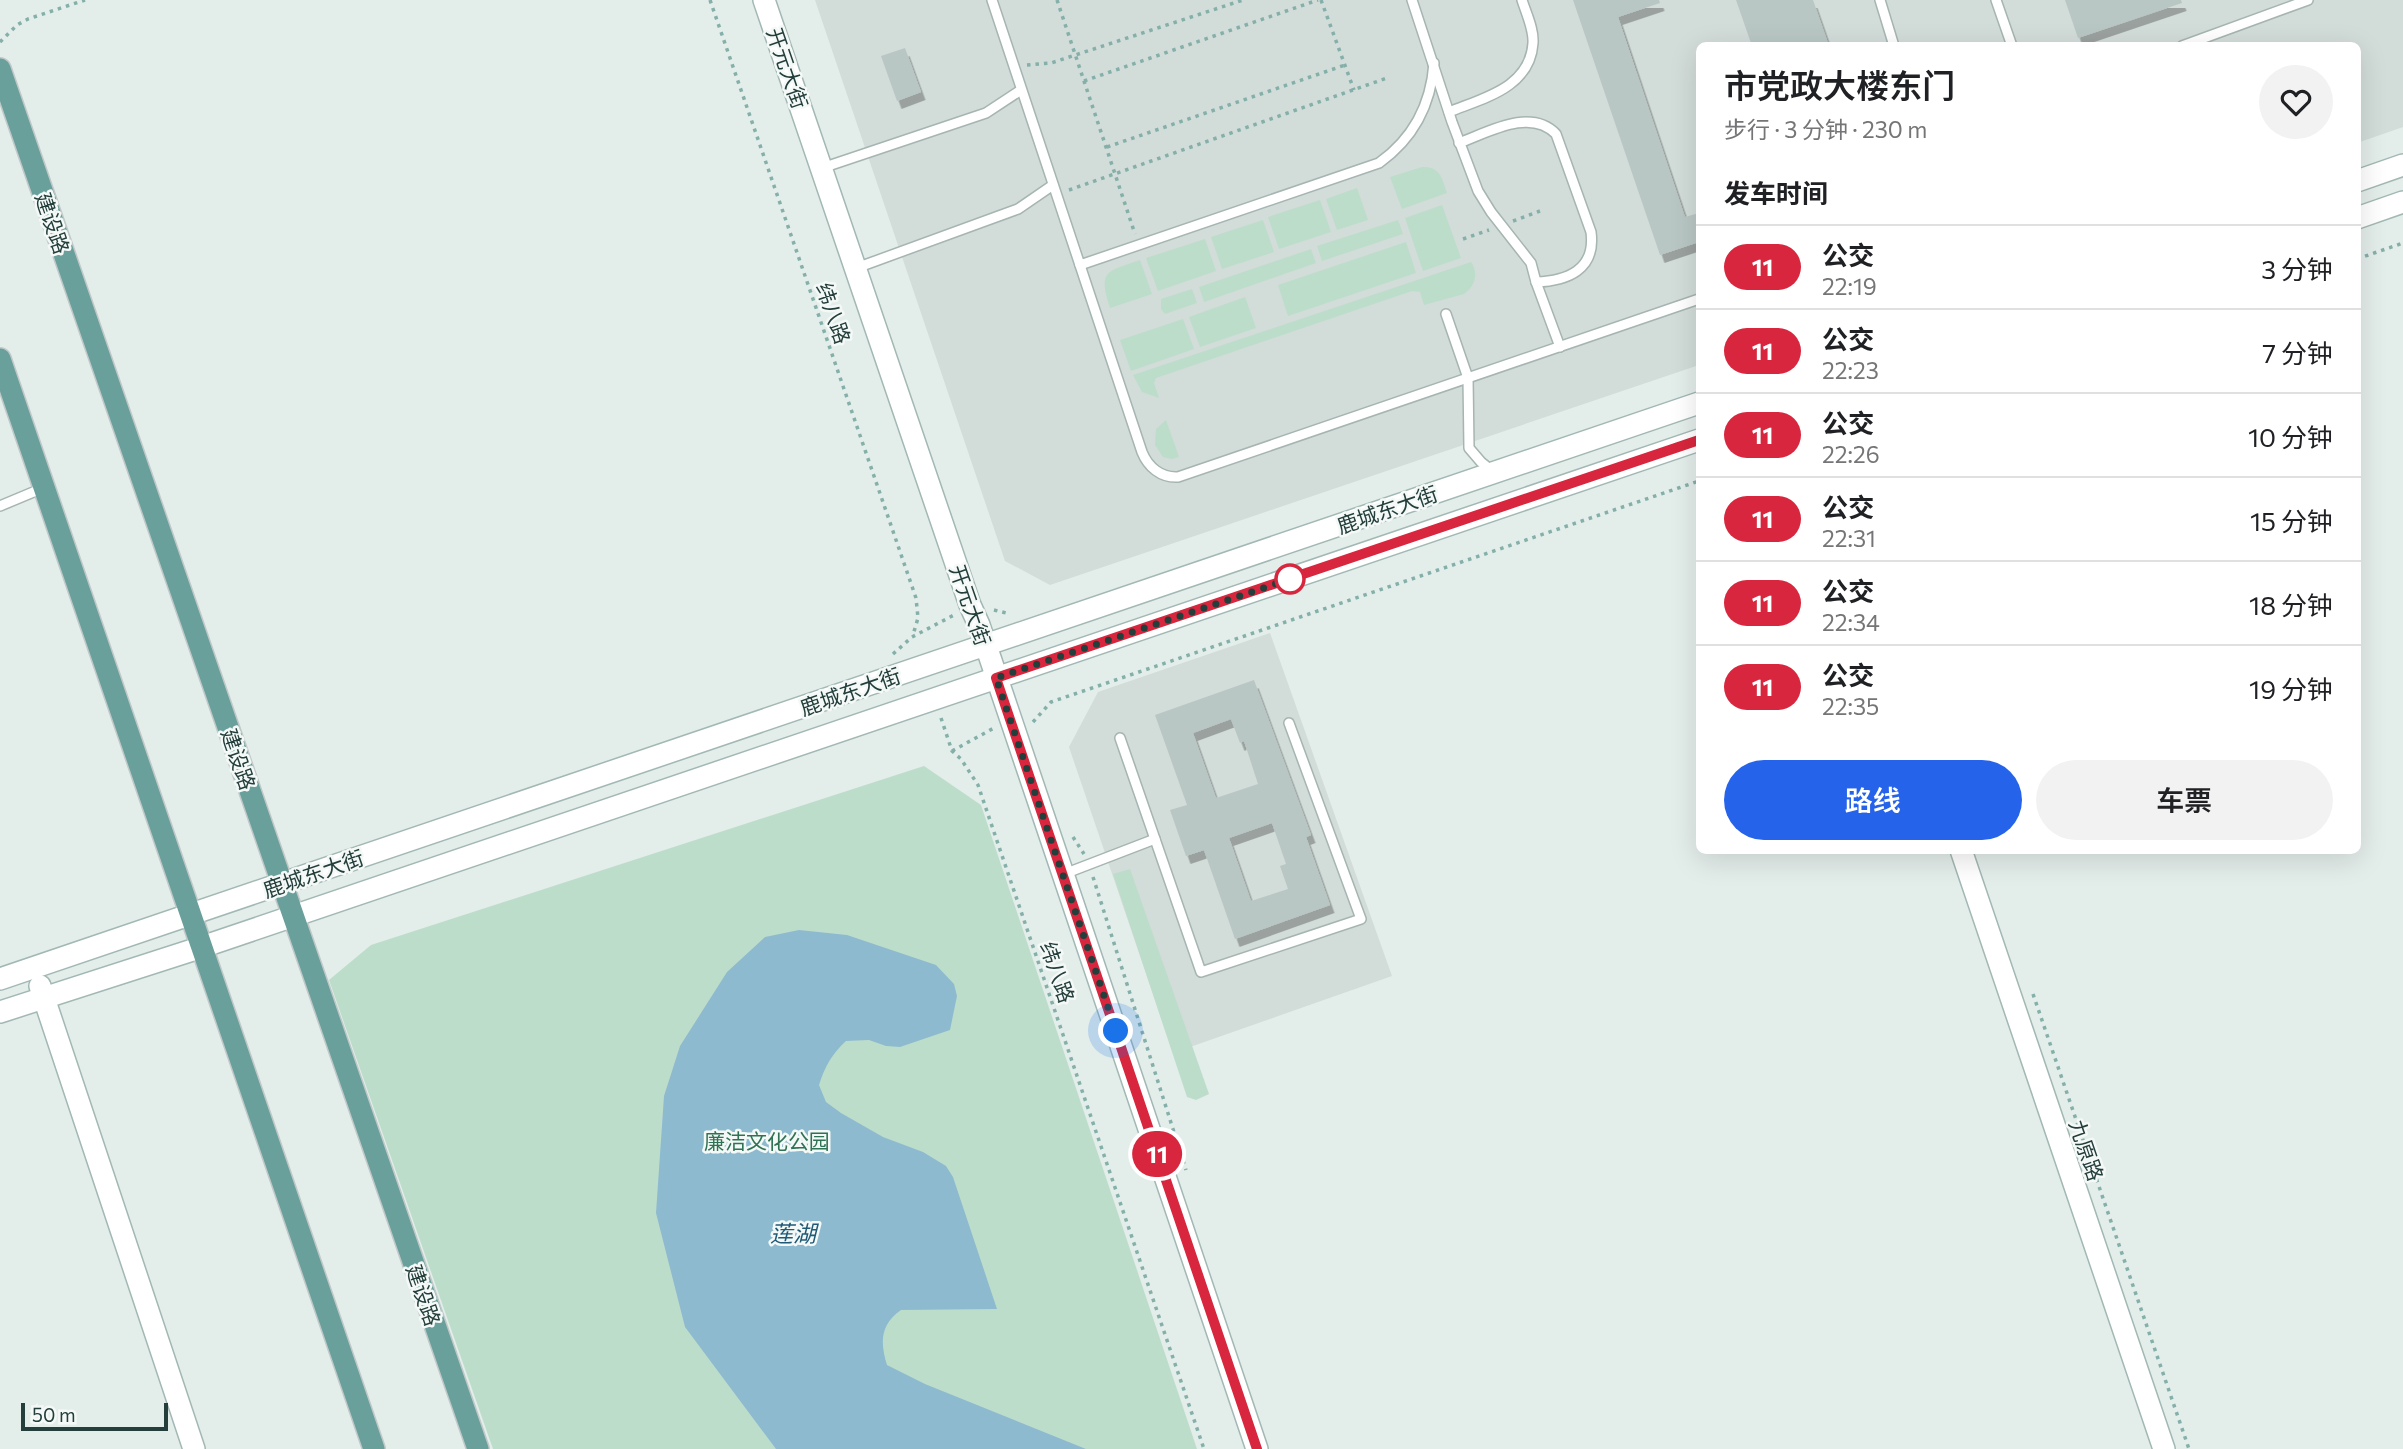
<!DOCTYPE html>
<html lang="zh">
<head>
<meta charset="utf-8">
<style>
  body { margin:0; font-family:Commissioner,"Noto Sans SC",sans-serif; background:#f2f2f2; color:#202124; height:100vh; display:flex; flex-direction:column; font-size:26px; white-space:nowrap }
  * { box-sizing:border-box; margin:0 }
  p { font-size:23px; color:#757577 }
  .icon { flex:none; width:38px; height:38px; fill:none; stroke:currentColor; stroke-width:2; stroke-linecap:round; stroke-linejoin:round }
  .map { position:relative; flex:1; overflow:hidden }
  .drawer { position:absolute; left:1696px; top:42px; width:665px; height:812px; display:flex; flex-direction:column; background:#fff; border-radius:10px; box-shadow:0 7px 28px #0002 }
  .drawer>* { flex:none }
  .badge { padding:0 14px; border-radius:23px; font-size:24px; line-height:46px }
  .scale { position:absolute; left:21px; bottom:18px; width:147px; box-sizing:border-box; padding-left:7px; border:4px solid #233e3b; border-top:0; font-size:19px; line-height:24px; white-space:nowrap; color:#233e3b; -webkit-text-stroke:5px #f4f9f7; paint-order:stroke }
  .you { position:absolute; width:35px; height:35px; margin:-18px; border:5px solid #fff; border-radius:50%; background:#1a73e8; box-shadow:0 0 0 10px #1a73e833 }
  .map>.badge { position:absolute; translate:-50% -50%; box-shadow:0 0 0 4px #fff }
  h2 { padding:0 28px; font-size:26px; line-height:63px }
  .round { display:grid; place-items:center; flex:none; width:74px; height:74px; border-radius:37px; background:#f2f2f2 }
  .overview { display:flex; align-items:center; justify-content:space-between; height:119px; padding:0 28px }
  h1 { font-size:33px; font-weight:600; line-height:52px }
  .button { display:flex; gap:14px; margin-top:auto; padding:14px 28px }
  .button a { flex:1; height:80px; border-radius:42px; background:#2563eb; color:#fff; font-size:28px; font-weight:600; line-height:80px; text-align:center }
  .button a+a { background:#f2f2f2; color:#202124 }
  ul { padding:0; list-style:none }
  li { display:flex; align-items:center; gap:21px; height:84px; padding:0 28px; border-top:2px solid #e0e0e0 }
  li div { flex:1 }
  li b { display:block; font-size:26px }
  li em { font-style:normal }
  li .badge { min-width:77px; font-weight:700; text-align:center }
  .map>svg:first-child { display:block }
  .built { fill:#d2dcd9 }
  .green { fill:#bdddcb }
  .water { fill:#8ebacf }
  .building { fill:#b9c7c4; fill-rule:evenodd; filter:url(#shadow) }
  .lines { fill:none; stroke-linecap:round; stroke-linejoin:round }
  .lane-casing { stroke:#a6b5b2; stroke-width:12 }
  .secondary-casing { stroke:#a2b8b4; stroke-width:24 }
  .primary-casing { stroke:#c1c9c8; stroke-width:24 }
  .path { stroke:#85afa9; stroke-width:3.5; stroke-dasharray:3.5 5; stroke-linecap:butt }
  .lane { stroke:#fff; stroke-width:9 }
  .secondary { stroke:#fff; stroke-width:21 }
  .primary { stroke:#6aa09c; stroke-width:21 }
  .line-casing { stroke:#fff; stroke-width:16 }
  .line { stroke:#d7263d; stroke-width:10 }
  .walk { stroke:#233e3b; stroke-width:7; stroke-dasharray:0 12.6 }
  .stop-dot { fill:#fff; stroke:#d7263d; stroke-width:3.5 }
  .labels { text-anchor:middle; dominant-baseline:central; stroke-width:5; stroke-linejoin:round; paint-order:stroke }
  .street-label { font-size:21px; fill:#233e3b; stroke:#f4f9f7 }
  .park-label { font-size:21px; fill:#2f7355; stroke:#f4f9f7 }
  .water-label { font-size:23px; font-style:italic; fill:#1f5a78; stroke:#f4f9f7 }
</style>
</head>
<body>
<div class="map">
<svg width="2403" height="1449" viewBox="0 0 2403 1449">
  <defs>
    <filter id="shadow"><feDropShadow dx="4.5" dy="8" stdDeviation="0" flood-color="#0004"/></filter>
  </defs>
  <rect width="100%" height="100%" fill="#e3edea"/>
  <g class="built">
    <path d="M815 0H2403V127L2357 143V46H1699V365L1050 585 1005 561Z"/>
    <path d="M1270 633 1392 976 1173 1053 1069 747 1098 692Z"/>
  </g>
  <g class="green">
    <path d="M1422 167C1440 166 1442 178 1447 193L1402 209 1390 177Z"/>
    <path d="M1357 188 1368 220 1337 230 1326 199Z"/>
    <path d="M1320 200 1331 232 1279 249 1268 217Z"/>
    <path d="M1442 205 1461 258 1423 271 1405 218Z"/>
    <path d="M1263 220 1274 252 1222 269 1211 237Z"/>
    <path d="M1398 220 1403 234 1322 261 1317 246Z"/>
    <path d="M1205 239 1216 271 1158 291 1146 258Z"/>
    <path d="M1406 242 1416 273 1288 316 1278 285Z"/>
    <path d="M1311 249 1316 263 1204 302 1199 287Z"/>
    <path d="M1140 260 1152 294 1110 308C1098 270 1106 272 1140 260Z"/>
    <path d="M1471 262C1479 273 1475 287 1464 294L1424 305 1420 292 1412 291 1156 378 1154 383 1159 398 1142 392 1133 375Z"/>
    <path d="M1192 289 1197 303 1165 314 1161 309V299Z"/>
    <path d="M1245 297 1256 328 1200 347 1189 317Z"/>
    <path d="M1183 319 1194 349 1131 371 1120 340Z"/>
    <path d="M1166 420 1179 457 1172 459 1163 457 1155 445 1156 429Z"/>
    <path d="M924 766 981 805 1197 1449H493L329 980 371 945Z"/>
    <path d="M1130 869 1209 1094 1196 1100 1187 1097 1113 874Z"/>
  </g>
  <path class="water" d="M799 930 847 935 936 965 954 984 957 996 950 1030 900 1047 886 1046 869 1040 846 1041C832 1054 825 1066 819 1085L826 1102 841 1113 883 1137 923 1152 946 1166 953 1177 997 1309 901 1310C880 1325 880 1342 887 1365L925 1384 1086 1449H776L685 1327 656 1213 664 1096 680 1046 727 972 765 937Z"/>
  <g class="building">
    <path d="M1573 0H1659L1660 3 1618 17 1685 217 1699 213V242L1660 255Z"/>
    <path d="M1736 0H1813L1829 46H1752Z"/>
    <path d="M2065 0H2181L2182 3 2078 38Z"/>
    <path d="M905 48 921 92 897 101 881 56Z"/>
    <path d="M1254 680 1311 835 1306 837 1330 905 1235 939 1204 850 1186 856 1170 810 1187 805 1155 715ZM1231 719 1240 743 1244 741 1258 784 1216 798 1193 733ZM1272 823 1286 864 1280 866 1288 889 1251 901 1229 838Z"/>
  </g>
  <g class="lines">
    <g class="lane-casing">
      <g id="lane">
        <path d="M992 0 1142 452C1148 467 1161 478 1178 477L1699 299"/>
        <path d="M1412 0 1452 122 1478 191 1491 212 1531 263 1536 282 1560 347"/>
        <path d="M1880 0 1894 46"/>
        <path d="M1996 0 2012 46"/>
        <path d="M2182 46 2308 0"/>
        <path d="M1449 112C1483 98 1530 88 1533 43 1534 29 1526 13 1522 0"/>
        <path d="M1459 143C1487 133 1530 107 1556 134L1591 232C1596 270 1567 281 1536 282"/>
        <path d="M823 164 825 167 986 113 1021 90"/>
        <path d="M856 263 859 267 1018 209 1053 185"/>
        <path d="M1080 265 1379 163C1414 138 1431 105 1434 63"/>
        <path d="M1446 314 1468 378 1469 448 1481 462 1491 470"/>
        <path d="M0 506 43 488"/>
        <path d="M1120 738 1201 972 1361 919 1289 723"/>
        <path d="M1064 874 1155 839"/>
      </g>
    </g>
    <g class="secondary-casing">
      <g id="secondary">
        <path d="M764 0 970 605 979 625 1257 1449"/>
        <path d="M2357 181 2403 165"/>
        <path d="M2357 218 2403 202"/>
        <path d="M1961 850 2164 1449"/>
        <path d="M0 979 1699 403"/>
        <path d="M40 986 194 1449"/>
        <path d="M0 1012 202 947 1699 440"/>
      </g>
    </g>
    <g class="primary-casing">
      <g id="primary">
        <path d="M0 69 478 1449"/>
        <path d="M0 359 374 1449"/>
      </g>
    </g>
    <g class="path">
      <path d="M710 0 916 598 918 618 913 635"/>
      <path d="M1057 0 1135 234"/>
      <path d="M1321 0 1354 90"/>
      <path d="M0 42 17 25 28 19 85 0"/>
      <path d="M1027 65 1051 63 1243 0"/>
      <path d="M1084 81 1318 0"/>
      <path d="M1107 147 1345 65"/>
      <path d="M1069 190 1387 78"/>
      <path d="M1513 221 1540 211"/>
      <path d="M1463 239 1489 230"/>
      <path d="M2357 259 2403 243"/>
      <path d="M994 610 1010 614"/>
      <path d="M893 654 912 637 954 615"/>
      <path d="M941 718 952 751 961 759 978 785 1204 1449"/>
      <path d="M1033 722 1051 702 1699 481"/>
      <path d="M952 751 994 728"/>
      <path d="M1073 837 1084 854"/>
      <path d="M1093 877 1186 1170"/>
      <path d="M2033 994 2189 1449"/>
    </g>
    <use href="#lane" class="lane"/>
    <use href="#secondary" class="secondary"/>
    <use href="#primary" class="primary"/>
  </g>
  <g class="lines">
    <g class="line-casing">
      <path id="line" d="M1257 1449 996 678 1699 440"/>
    </g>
    <use href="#line" class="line"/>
    <path class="walk" d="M1116 1031 996 678 1290 579"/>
  </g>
  <circle class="stop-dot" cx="1290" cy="579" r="14"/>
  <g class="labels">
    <g class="street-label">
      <text transform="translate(788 68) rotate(71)">开元大街</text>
      <text transform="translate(53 223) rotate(71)">建设路</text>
      <text transform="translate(834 313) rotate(71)">纬八路</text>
      <text transform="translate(1387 509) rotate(-19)">鹿城东大街</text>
      <text transform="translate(971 605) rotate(71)">开元大街</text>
      <text transform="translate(850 691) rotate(-19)">鹿城东大街</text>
      <text transform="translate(239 759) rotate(71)">建设路</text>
      <text transform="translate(313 873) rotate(-19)">鹿城东大街</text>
      <text transform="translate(1058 972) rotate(71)">纬八路</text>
      <text transform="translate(2087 1150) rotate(71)">九原路</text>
      <text transform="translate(424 1295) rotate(71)">建设路</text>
    </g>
    <g class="park-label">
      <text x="767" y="1140">廉洁文化公园</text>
    </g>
    <g class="water-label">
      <text x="793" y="1233">莲湖</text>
    </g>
  </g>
</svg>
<div class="scale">50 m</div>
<div class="you" style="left:1116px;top:1031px"></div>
<b class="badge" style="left:1157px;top:1154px;background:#d7263d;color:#fff">11</b>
<section class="drawer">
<div class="overview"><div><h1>市党政大楼东门</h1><p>步行 · 3 分钟 · 230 m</p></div><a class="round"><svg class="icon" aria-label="heart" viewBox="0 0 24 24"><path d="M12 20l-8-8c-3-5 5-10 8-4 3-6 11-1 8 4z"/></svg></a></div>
<h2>发车时间</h2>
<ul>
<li><span class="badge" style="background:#d7263d;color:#fff">11</span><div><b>公交</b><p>22:19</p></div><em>3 分钟</em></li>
<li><span class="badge" style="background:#d7263d;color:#fff">11</span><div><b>公交</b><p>22:23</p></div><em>7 分钟</em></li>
<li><span class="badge" style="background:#d7263d;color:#fff">11</span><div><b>公交</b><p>22:26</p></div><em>10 分钟</em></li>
<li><span class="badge" style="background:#d7263d;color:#fff">11</span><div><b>公交</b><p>22:31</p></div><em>15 分钟</em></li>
<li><span class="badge" style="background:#d7263d;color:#fff">11</span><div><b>公交</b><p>22:34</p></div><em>18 分钟</em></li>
<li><span class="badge" style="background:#d7263d;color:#fff">11</span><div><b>公交</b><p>22:35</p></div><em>19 分钟</em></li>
</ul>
<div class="button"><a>路线</a><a>车票</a></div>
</section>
</div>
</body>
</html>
